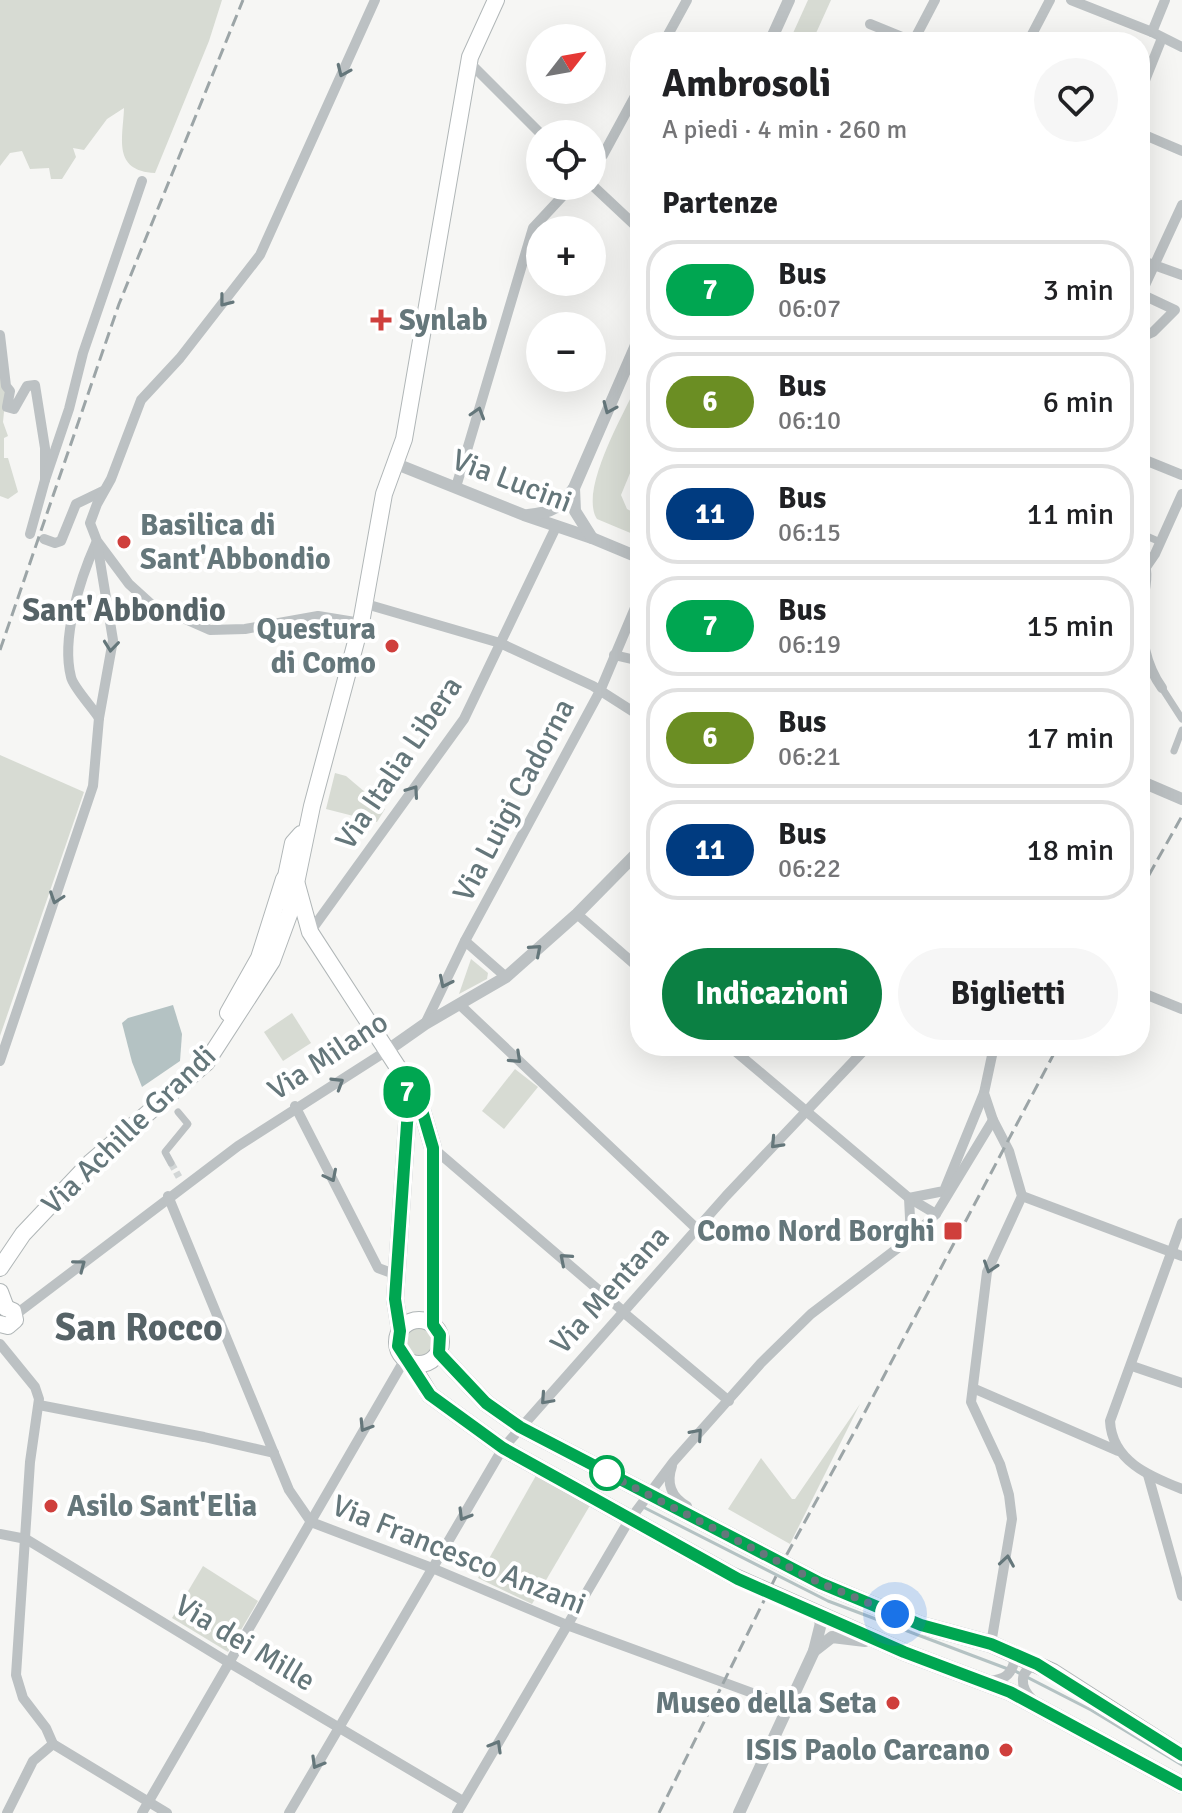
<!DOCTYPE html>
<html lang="it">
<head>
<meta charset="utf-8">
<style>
  body { margin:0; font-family:Signika,sans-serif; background:#f6f6f6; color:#202124; height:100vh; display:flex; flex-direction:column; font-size:30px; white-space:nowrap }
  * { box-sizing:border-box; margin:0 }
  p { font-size:26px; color:#757577 }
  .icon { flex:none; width:44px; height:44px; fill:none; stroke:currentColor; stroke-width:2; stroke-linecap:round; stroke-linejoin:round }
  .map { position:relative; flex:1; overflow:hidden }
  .drawer { position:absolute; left:630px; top:32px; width:520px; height:1024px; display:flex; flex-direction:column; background:#fff; border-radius:32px; box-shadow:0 8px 32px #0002 }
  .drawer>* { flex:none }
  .badge { padding:0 16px; border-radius:26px; font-size:28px; line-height:52px }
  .needle { width:52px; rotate:59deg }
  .fabs { position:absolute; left:526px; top:24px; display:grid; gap:16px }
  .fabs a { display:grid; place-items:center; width:80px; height:80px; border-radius:50%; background:#fff; box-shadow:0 8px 32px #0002; font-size:40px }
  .you { position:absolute; width:40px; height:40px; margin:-20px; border:6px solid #fff; border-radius:50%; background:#1a73e8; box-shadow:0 0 0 12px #1a73e833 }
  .map>.badge { position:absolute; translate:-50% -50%; box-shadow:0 0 0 4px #fff }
  h2 { padding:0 32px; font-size:30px; line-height:72px }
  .round { display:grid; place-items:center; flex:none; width:84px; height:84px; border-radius:42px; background:#f6f6f6 }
  .headline { display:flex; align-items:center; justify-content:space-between; height:136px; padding:0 32px }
  h1 { font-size:38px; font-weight:800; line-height:60px }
  .button { display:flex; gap:16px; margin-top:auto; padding:16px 32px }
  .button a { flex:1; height:92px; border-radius:48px; background:#0b8043; color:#fff; font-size:32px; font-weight:800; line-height:92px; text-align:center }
  .button a+a { background:#f6f6f6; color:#202124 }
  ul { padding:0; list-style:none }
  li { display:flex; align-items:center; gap:24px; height:100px; margin:0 16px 12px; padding:0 16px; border:4px solid #e0e0e0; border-radius:32px }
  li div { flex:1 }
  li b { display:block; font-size:30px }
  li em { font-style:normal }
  li .badge { min-width:88px; font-weight:700; text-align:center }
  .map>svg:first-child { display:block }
  .green { fill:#d7dbd3 }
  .water { fill:#b4c2c3 }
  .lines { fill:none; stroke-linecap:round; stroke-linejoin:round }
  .stream { stroke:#b4c2c3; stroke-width:3 }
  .pedestrian-tunnel { stroke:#d2d6d6; stroke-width:7; stroke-dasharray:7 3.5; stroke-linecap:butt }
  .primary-casing { stroke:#b0b6b7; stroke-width:18 }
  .pedestrian { stroke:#bcc1c3; stroke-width:7 }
  .minor { stroke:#bcc1c3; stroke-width:10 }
  .tertiary { stroke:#bcc1c3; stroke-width:12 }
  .primary { stroke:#fff; stroke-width:16 }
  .rail { stroke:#9ca5a7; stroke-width:3; stroke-dasharray:12 6; stroke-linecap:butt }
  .oneway { stroke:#65777b }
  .line-casing { stroke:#fff; stroke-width:18 }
  .line { stroke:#00a651; stroke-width:12 }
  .walk { stroke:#65777b; stroke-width:8; stroke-dasharray:0 14.4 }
  .poi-dot { fill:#cf3f3c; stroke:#fff; stroke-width:3 }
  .stop-dot { fill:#fff; stroke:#00a651; stroke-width:4 }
  .labels { text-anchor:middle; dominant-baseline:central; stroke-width:8; stroke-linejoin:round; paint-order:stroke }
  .poi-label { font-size:30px; font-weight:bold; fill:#65777b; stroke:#fff; text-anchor:end }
  .street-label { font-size:30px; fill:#65777b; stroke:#fff }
  .neighbourhood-label { font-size:32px; font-weight:bold; fill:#566367; stroke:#fff }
  .district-label { font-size:38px; font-weight:bold; fill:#566367; stroke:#fff }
</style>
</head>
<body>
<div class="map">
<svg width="1182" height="1813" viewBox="0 0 1182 1813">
  <rect width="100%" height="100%" fill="#f6f6f4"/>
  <g class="green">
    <path d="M0 0H222L209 41 155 173C112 171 123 138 124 108L107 119 84 150 73 148 76 157 62 179H51L49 168 30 169 22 151 10 153 0 166Z"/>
    <path d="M808 0H831L812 42H789Z"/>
    <path d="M0 372 6 392 3 422 8 436 4 438V458H8L18 492 8 499 0 496Z"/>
    <path d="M640 379V449L621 495 627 509 640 516V537L597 519C578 490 627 408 640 379Z"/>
    <path d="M0 755 84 792 0 1036Z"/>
    <path d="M335 773 346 776 385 809 377 822 326 809Z"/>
    <path d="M471 959 488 973 487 979 459 994Z"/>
    <path d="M292 1013 311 1043 283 1061 264 1032Z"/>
    <path d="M515 1069 538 1087 504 1129 482 1111Z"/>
    <circle cx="420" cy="1343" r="16"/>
    <path d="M860 1404 790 1544 728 1509 761 1458 792 1499H795Z"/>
    <path d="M538 1472 592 1502 532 1604 478 1578Z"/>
    <path d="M203 1566 258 1601 228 1652 172 1618Z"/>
  </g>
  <path class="water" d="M173 1005 182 1034 180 1061 142 1087 132 1062 122 1023 128 1018Z"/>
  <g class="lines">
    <g class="stream">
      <path d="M645 1508 828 1601 1008 1669"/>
      <path d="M1015 1671 1091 1710 1182 1765"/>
    </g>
    <path class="pedestrian-tunnel" d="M171 1163 179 1177"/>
    <g class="primary-casing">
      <g id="primary">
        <path d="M297 885 310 932 419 1100 433 1148V1325"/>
        <path d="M284 886 293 843 301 834"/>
        <path d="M228 1013 259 958 284 879"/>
        <path d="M0 1268 23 1234 91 1162 206 1063 272 961 290 912 312 806 361 623 384 494 404 439 470 57 496 0"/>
        <path d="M0 1292 6 1308"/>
        <circle cx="419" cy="1342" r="22"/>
        <path d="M0 1324 8 1326 15 1320 13 1311 6 1308"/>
        <path d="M400 1331 395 1299 408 1109 405 1085"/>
        <path d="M439 1353 486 1403 520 1427 820 1583 921 1625 991 1644 1053 1672 1182 1755"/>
        <path d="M410 1362 430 1395 503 1448 733 1576 904 1652 1010 1692 1182 1785"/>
      </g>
    </g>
    <g class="pedestrian">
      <path d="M1140 533 1160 542"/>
      <path d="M1162 688 1182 719"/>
      <path d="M1174 751 1182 730"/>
      <path d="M171 1163 165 1152 188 1124 178 1112"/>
    </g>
    <g class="minor">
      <path d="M1071 0 1152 32 1182 47"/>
      <path d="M870 24 914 42"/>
      <path d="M1152 32 1165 0"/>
      <path d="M664 42 687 0"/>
      <path d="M913 42 935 0"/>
      <path d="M1028 42 1050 0"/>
      <path d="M469 62 541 134"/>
      <path d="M1140 93 1162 38"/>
      <path d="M1140 133 1182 151"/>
      <path d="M592 168 603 155 640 87"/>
      <path d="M592 185 640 230"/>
      <path d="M1140 260 1182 275"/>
      <path d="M0 335 6 386 10 391 7 407 14 409 27 386 35 385 45 448V480L30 534"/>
      <path d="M1140 338 1153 332 1175 310 1141 294 1182 205"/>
      <path d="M1140 458 1182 475"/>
      <path d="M45 480 69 409 83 353 142 181"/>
      <path d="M456 487 533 228 572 186"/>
      <path d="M44 539 55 543 61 541 76 504 103 491"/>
      <path d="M96 543C80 579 61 638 71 677 73 687 93 708 99 718"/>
      <path d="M1146 570C1148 583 1143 595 1142 608 1140 636 1146 666 1162 688"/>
      <path d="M1142 573 1155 554 1182 494"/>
      <path d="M366 604 500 643 593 686 640 716"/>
      <path d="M361 623 318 616 245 629 210 630 151 604 129 584 97 541 90 523 97 504 111 479 141 400 180 358 260 255 375 0"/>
      <path d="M614 655 640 661"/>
      <path d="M577 914 640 969"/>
      <path d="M310 932 464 719 556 527"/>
      <path d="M465 941 506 977"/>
      <path d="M1140 992 1182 1009"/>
      <path d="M459 1004 697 1229"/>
      <path d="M425 1024 465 941 600 691 640 596"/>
      <path d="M729 1046 909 1198 936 1214"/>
      <path d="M0 1061 93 786 99 718 113 640 97 543"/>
      <path d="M295 1106 378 1268 397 1275"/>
      <path d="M433 1148 623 1311"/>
      <path d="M168 1196 289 1490 311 1522 432 1568 567 1625 788 1706"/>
      <path d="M1022 1196 1182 1256"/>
      <path d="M909 1198 944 1191 984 1093"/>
      <path d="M909 1198 911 1238"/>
      <path d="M1182 1223 1110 1421C1112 1461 1149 1476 1182 1489"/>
      <path d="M623 1312 729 1401"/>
      <path d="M15 1315 238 1146 388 1050"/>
      <path d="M0 1344 35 1387 39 1399 30 1462 16 1675 23 1698 46 1728 53 1744"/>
      <path d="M1132 1366 1182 1383"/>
      <path d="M975 1389 1118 1451"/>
      <path d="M39 1405 204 1437 274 1453"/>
      <path d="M672 1466C666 1483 671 1497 687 1506"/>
      <path d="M1148 1475 1182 1596"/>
      <path d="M0 1534 26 1539 228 1662 463 1801"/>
      <path d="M991 1644 1012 1519 1009 1495 1000 1464 971 1402 987 1272 1022 1196 1009 1151 993 1120 984 1093 994 1046"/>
      <path d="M990 1681C1004 1679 1010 1676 1014 1663L1011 1654"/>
      <path d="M1032 1699C1020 1687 1018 1671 1037 1664"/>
      <path d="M53 1744 167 1813"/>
      <path d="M7 1813 33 1761 53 1744"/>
      <path d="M142 1813 405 1359"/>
      <path d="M289 1813 503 1448 726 1196 868 1046"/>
      <path d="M457 1813 628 1522 674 1461 761 1363 811 1314 911 1238 936 1214 993 1120"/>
    </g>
    <g class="tertiary">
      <path d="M770 42 789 0"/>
      <path d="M394 463 524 515 592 538 640 558"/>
      <path d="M528 515C552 513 560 507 574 488"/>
      <path d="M592 538 575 511 574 488 640 336"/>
      <path d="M1140 781 1182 799"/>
      <path d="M388 1050 425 1024 506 977 577 914 640 850"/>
      <path d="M814 1651 832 1637 865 1641"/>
      <path d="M739 1813 814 1651 821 1623 817 1615"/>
    </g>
    <use href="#primary" class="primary"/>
    <g class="rail">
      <path d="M0 650 119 304 243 0"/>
      <path d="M1140 891 1182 816"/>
      <path d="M659 1813 786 1556 857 1427 1058 1046"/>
    </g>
  </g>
  <defs><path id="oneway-chevron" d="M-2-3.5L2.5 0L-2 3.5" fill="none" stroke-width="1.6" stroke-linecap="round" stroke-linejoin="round" transform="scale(2)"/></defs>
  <g class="oneway">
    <use href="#oneway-chevron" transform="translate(343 71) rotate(114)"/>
    <use href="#oneway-chevron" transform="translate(225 301) rotate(128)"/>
    <use href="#oneway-chevron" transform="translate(609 408) rotate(113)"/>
    <use href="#oneway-chevron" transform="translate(478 413) rotate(-73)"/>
    <use href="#oneway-chevron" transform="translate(111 646) rotate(96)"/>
    <use href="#oneway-chevron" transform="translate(413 791) rotate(-55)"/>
    <use href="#oneway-chevron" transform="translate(56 898) rotate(109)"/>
    <use href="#oneway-chevron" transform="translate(536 950) rotate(-41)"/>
    <use href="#oneway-chevron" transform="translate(445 982) rotate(116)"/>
    <use href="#oneway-chevron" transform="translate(516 1058) rotate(43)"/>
    <use href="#oneway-chevron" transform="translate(338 1083) rotate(-32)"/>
    <use href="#oneway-chevron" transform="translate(776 1143) rotate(133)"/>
    <use href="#oneway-chevron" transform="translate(331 1176) rotate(63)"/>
    <use href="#oneway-chevron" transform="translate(565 1259) rotate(-139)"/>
    <use href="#oneway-chevron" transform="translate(80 1265) rotate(-37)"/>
    <use href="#oneway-chevron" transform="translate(990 1267) rotate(108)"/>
    <use href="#oneway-chevron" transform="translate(546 1399) rotate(132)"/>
    <use href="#oneway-chevron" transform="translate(365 1426) rotate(122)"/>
    <use href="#oneway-chevron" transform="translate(697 1434) rotate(-49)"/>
    <use href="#oneway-chevron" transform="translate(464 1515) rotate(121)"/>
    <use href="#oneway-chevron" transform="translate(1007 1561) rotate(-81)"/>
    <use href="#oneway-chevron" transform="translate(496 1746) rotate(-60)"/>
    <use href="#oneway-chevron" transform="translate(317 1763) rotate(120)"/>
  </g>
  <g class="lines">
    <g class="line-casing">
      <path id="line" d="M1182 1755 1037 1664 991 1644 921 1625 820 1583 520 1427 486 1403 439 1353 440 1335 433 1325V1148L419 1100 401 1071 408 1095V1109L395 1299 400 1331 398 1346 430 1395 503 1448 575 1488 738 1579 904 1652 1010 1692 1182 1785"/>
    </g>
    <use href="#line" class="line"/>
    <path class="walk" d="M607 1473 602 1471 820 1583 895 1614"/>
  </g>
  <g class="poi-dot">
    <path d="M377 308h8v8h8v8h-8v8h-8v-8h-8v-8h8z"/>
    <circle cx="124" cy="542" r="8"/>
    <circle cx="392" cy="646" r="8"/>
    <rect x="943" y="1221" width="20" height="20" rx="4"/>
    <circle cx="51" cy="1506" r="8"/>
    <circle cx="893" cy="1703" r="8"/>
    <circle cx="1006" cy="1750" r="8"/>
  </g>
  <circle class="stop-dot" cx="607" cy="1473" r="16"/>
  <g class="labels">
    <g class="poi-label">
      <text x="399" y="320" text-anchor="start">Synlab</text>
      <text x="140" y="525" text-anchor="start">Basilica di<tspan x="140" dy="34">Sant'Abbondio</tspan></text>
      <text x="376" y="629">Questura<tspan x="376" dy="34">di Como</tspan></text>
      <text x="935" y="1231">Como Nord Borghi</text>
      <text x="67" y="1506" text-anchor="start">Asilo Sant'Elia</text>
      <text x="877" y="1703">Museo della Seta</text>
      <text x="990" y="1750">ISIS Paolo Carcano</text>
    </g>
    <g class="street-label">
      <text transform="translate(512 481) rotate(21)">Via Lucini</text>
      <text transform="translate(399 763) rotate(-56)">Via Italia Libera</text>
      <text transform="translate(514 800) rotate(-62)">Via Luigi Cadorna</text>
      <text transform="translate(328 1056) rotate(-33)">Via Milano</text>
      <text transform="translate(129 1130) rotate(-44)">Via Achille Grandi</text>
      <text transform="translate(610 1290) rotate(-48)">Via Mentana</text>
      <text transform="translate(459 1555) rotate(22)">Via Francesco Anzani</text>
      <text transform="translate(245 1643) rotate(31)">Via dei Mille</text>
    </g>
    <g class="neighbourhood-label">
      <text x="124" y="610">Sant'Abbondio</text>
    </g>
    <g class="district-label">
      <text x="139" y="1327">San Rocco</text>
    </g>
  </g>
</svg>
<div class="fabs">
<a><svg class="needle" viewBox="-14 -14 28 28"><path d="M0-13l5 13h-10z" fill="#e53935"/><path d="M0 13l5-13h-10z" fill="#757577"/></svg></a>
<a><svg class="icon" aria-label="locate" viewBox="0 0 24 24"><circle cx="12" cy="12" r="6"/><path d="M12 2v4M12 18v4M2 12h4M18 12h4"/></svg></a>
<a>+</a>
<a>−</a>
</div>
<div class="you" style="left:895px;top:1614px"></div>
<b class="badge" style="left:407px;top:1092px;background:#00a651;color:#fff">7</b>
<section class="drawer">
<div class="headline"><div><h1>Ambrosoli</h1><p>A piedi · 4 min · 260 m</p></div><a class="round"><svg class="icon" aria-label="heart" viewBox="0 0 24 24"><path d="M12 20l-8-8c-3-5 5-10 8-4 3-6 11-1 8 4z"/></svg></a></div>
<h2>Partenze</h2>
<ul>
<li><span class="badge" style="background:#00a651;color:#fff">7</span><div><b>Bus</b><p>06:07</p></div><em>3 min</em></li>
<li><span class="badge" style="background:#6b8e23;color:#fff">6</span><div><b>Bus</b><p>06:10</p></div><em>6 min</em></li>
<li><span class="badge" style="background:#003b80;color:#fff">11</span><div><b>Bus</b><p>06:15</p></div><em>11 min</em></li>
<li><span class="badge" style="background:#00a651;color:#fff">7</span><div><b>Bus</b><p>06:19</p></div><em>15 min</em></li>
<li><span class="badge" style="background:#6b8e23;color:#fff">6</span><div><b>Bus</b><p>06:21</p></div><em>17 min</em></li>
<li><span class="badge" style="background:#003b80;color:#fff">11</span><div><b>Bus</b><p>06:22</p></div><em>18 min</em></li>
</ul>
<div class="button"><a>Indicazioni</a><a>Biglietti</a></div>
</section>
</div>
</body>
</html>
